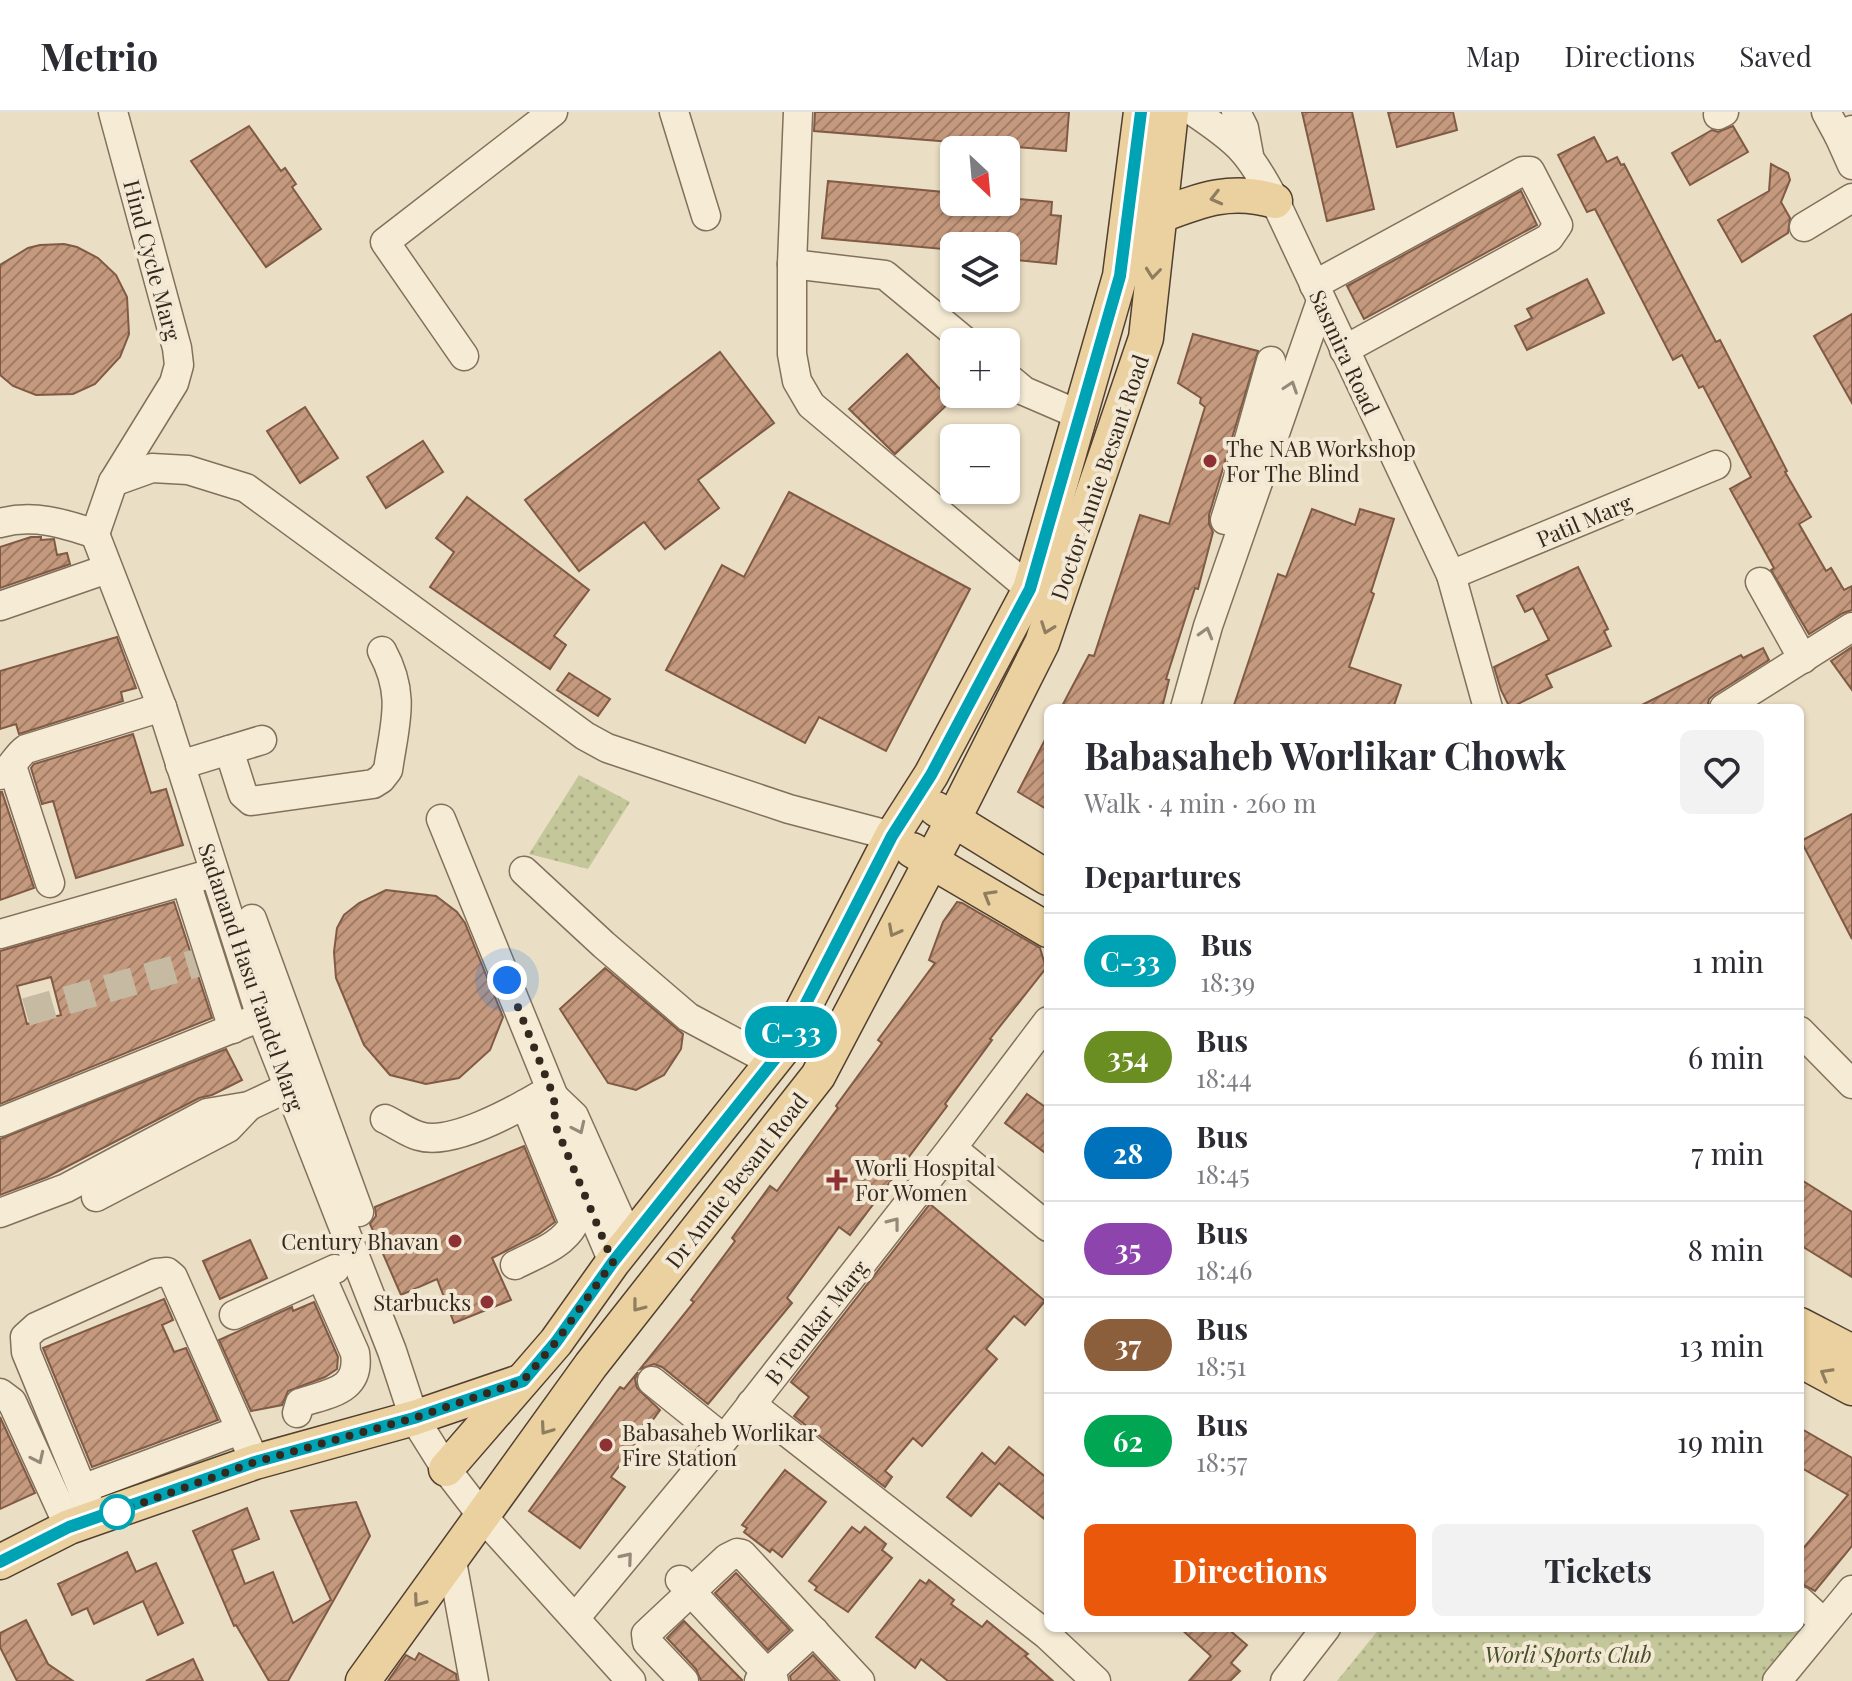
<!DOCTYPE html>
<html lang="en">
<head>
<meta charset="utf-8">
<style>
  body { margin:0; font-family:"Playfair Display",serif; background:#f2f2f3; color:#2b2b33; height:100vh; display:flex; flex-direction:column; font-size:30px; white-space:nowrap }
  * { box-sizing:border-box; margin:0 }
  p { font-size:26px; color:#7c7c81 }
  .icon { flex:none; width:44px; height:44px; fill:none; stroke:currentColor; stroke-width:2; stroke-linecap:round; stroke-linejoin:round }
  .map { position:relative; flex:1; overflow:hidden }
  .drawer { position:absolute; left:1044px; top:592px; width:760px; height:928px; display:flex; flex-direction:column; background:#fff; border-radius:12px; box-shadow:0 2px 6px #0004 }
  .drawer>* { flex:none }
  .badge { padding:0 16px; border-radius:26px; font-size:28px; line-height:52px }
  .needle { width:52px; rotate:154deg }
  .fabs { position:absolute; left:940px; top:24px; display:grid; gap:16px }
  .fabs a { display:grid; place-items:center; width:80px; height:80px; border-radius:12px; background:#fff; box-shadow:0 2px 6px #0004; font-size:40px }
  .you { position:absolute; width:40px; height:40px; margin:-20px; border:6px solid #fff; border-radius:50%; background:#1a73e8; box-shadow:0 0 0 12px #1a73e833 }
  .map>.badge { position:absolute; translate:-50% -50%; box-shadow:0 0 0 4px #fff }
  h2 { padding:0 40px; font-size:30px; line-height:72px }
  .round { display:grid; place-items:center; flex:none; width:84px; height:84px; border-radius:12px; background:#f2f2f3 }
  .head { display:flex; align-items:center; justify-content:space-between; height:136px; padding:0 40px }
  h1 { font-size:38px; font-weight:700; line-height:60px }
  .action { display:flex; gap:16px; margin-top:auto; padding:16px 40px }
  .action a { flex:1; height:92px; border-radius:12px; background:#ea580c; color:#fff; font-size:32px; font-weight:700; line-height:92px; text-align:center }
  .action a+a { background:#f2f2f3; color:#2b2b33 }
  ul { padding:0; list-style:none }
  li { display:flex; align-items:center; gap:24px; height:96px; padding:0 40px; border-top:2px solid #e1e1e2 }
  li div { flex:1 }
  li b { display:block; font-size:30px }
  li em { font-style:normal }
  li .badge { min-width:88px; font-weight:700; text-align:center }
  header { display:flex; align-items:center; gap:48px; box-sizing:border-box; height:112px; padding:0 40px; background:#fff; border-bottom:2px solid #e1e1e2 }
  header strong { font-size:38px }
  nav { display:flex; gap:44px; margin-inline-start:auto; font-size:28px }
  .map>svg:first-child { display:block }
  .grass { fill:url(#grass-dots) }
  .building { fill:url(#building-hatch); stroke:#805a44; stroke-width:2; fill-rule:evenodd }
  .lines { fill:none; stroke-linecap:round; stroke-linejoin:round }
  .minor-tunnel { stroke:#c6baa3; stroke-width:28; stroke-dasharray:28 14; stroke-linecap:butt }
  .minor-casing { stroke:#83705c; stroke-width:31 }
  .major-casing { stroke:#513f30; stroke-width:37 }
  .minor { stroke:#f6ecd6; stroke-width:28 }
  .major { stroke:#ead19f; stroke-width:34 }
  .oneway { stroke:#8f7d5f }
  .oneway2 { stroke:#958a7a }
  .line-casing { stroke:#fff; stroke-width:18 }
  .line { stroke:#00a3b4; stroke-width:12 }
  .walk { stroke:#34291f; stroke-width:8; stroke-dasharray:0 14.4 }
  .poi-dot { fill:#8d3134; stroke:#f2e8d3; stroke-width:3 }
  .stop-dot { fill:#fff; stroke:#00a3b4; stroke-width:4 }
  .labels { text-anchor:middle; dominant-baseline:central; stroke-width:8; stroke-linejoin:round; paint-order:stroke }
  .street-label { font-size:22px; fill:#34291f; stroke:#f2e8d3 }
  .poi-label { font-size:22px; fill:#34291f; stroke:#f2e8d3; text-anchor:start }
  .park-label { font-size:22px; font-style:italic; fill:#464f27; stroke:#f2e8d3 }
</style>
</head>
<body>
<header>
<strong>Metrio</strong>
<nav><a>Map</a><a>Directions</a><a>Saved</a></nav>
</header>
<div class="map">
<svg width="1852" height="1569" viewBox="0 0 1852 1569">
  <defs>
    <pattern id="grass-dots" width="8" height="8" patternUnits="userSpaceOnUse" patternTransform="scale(2)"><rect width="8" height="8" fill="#c3c799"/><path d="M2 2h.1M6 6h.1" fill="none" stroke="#a8ab83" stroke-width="1.8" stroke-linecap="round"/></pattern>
    <pattern id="building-hatch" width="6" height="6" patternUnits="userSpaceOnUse" patternTransform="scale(2)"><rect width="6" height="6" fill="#c5997d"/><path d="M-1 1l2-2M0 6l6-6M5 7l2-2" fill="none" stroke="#a17d66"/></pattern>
  </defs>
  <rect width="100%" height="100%" fill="#eadec4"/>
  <g class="grass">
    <path d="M579 663 630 690 588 757 529 742Z"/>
    <path d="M1380 1516H1795L1798 1519 1760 1569H1337Z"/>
  </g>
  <g class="building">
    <path d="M815 0H1069L1066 39 814 19Z"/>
    <path d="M1302 0H1352L1374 97 1327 109Z"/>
    <path d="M1388 0H1453L1457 18 1397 35Z"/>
    <path d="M249 14 281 59 285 56 296 72 292 75 321 117 266 155 191 49Z"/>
    <path d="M1733 14 1748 40 1690 73 1672 41 1712 18 1718 20Z"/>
    <path d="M1594 25 1607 50 1617 45 1621 53 1624 52 1716 230 1720 228 1787 359 1785 360 1811 405 1799 412 1826 459 1831 456 1844 478 1852 474V498L1843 501 1809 522 1771 458 1774 456 1730 377 1751 365 1703 274 1699 276 1682 243 1673 248 1595 97 1587 100 1558 43Z"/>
    <path d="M1771 52 1788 61 1790 68 1781 90 1790 106 1788 121 1742 150 1718 108 1769 79Z"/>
    <path d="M828 69 954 81V90H1006V86L1052 90 1051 103 1061 104 1056 152 1006 147V134H954V138L822 126Z"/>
    <path d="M1521 79 1537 113 1364 207 1347 174Z"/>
    <path d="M64 132 77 135 98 146 116 163 127 185 129 222 120 245 95 272 73 282 36 283 13 274 0 263V153L28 136 40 133Z"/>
    <path d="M1587 167 1604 201 1527 238 1515 214 1532 206 1527 197Z"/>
    <path d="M1852 202V291L1814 224Z"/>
    <path d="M1193 222 1258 239 1209 403V412L1213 420 1198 477 1195 476 1166 567 1169 568 1162 596H1061L1089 543 1094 544 1140 403 1169 412 1205 295 1200 291 1201 286 1178 271Z"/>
    <path d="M720 240 774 311 698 368 719 396 665 437 644 410 579 459 525 388Z"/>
    <path d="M907 242 951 289 895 342 849 297Z"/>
    <path d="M305 295 338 346 300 371 267 319Z"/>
    <path d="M423 329 443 360 386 396 367 365Z"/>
    <path d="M789 380 970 477 886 639 819 605 805 631 666 558 722 453 744 465Z"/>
    <path d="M467 385 589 478 554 524 566 533 550 557 430 475 454 440 436 426Z"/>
    <path d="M1312 397 1355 413 1360 397 1394 407 1371 480 1374 482 1349 555 1401 573 1393 596H1233L1278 462 1286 465Z"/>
    <path d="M31 425H41V428L54 427 57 443 67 441 70 452 0 476V435Z"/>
    <path d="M1578 455 1608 517 1604 519 1611 534 1546 563 1552 575 1510 596 1501 578 1494 555 1549 528 1533 496 1525 500 1517 484Z"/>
    <path d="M117 525 136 576 121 580 123 589 19 622 16 612 0 617V559Z"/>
    <path d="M1852 535V578L1831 549Z"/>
    <path d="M1763 536 1769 548 1715 582 1709 587 1707 596H1636L1741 543 1743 546Z"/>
    <path d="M569 561 610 587 598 604 557 578Z"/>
    <path d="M133 622 151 681 166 677 183 733 76 766 53 689 42 692 31 656 34 652Z"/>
    <path d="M1048 622V698L1018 680Z"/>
    <path d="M0 680H2L34 776 0 788Z"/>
    <path d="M1852 702V827L1801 729Z"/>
    <path d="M386 778 436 784 457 800 465 811 503 905 490 938 459 966 426 972 390 963 364 933 336 866 334 840 337 816 344 803 359 791Z"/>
    <path d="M174 790 212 906 0 992V839ZM51 865 61 903 27 912 17 874Z"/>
    <path d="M957 790 962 791 1040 836 1046 856 990 927 992 928 945 992 947 994 850 1123 839 1115 787 1186 792 1191 708 1292 662 1255 654 1252 640 1257 694 1190 691 1188 735 1129 732 1126 770 1074 777 1079 838 996 836 994 882 931 878 928 935 851 929 848 943 810Z"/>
    <path d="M605 856 683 922 681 937 664 963 636 978 608 971 560 897Z"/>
    <path d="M226 937 242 968 212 983 199 986 47 1065 0 1083V1027Z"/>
    <path d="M1027 982 1048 997V1043L1005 1011Z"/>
    <path d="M524 1034 555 1110 539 1122 492 1146 511 1188 454 1211 437 1167 401 1183 370 1112 376 1104 375 1095Z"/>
    <path d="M1800 1067 1852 1100V1165L1800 1133Z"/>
    <path d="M930 1092 1045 1189 1025 1213 1014 1204 986 1237 997 1247 922 1334 913 1326 885 1359 892 1365 885 1375 794 1304 809 1285 791 1270Z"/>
    <path d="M250 1128 267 1166 220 1187 203 1149Z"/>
    <path d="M164 1187 173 1208 162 1213 174 1240 186 1236 218 1308 92 1355 43 1236Z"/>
    <path d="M314 1190 338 1245 337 1257 325 1265 288 1279 282 1293 251 1299 219 1228 292 1195 293 1199Z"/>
    <path d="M638 1260 635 1267 637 1276 660 1298 611 1365 625 1375 580 1436 529 1399 620 1275 624 1277Z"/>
    <path d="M0 1305 35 1381 0 1397Z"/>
    <path d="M1800 1316 1852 1346V1434L1815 1479 1800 1471V1440L1848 1383 1800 1355Z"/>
    <path d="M1009 1335 1048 1367V1410L999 1371 971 1404 947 1385 982 1341 995 1352Z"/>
    <path d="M785 1358 826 1390 782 1445 772 1437 770 1440 744 1420 747 1416 742 1413Z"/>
    <path d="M356 1390 370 1424 288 1569H269L236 1513 234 1514 193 1419 247 1396 259 1427 232 1438 245 1472 273 1460 293 1511 331 1488 291 1399Z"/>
    <path d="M852 1415 860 1421 865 1415 886 1432 882 1438 892 1446 848 1500 815 1478 817 1475 809 1469Z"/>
    <path d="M127 1440 136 1460 156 1451 183 1511 158 1523 143 1489 94 1512 87 1496 72 1503 58 1472Z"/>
    <path d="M736 1461 790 1518 768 1538 715 1481Z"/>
    <path d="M920 1468 926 1472 929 1468 954 1488 951 1492 982 1515 987 1509 1028 1542 1025 1544 1053 1569H948L921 1547 915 1556 876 1525Z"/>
    <path d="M26 1508 48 1552 73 1569H17L0 1535V1521Z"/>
    <path d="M684 1509 742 1568V1569H701L696 1557 667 1526Z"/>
    <path d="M1180 1516H1227L1247 1533 1231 1551 1240 1559 1230 1569H1189L1211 1544Z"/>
    <path d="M419 1541 456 1562 457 1569H388L406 1543 415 1548Z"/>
    <path d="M813 1543 837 1569H791L790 1564Z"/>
    <path d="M193 1547 203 1569H146Z"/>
  </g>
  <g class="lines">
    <path class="minor-tunnel" d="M26 900 204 849"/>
    <g class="minor-casing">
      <g id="minor">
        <path d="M674 0 706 104"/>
        <path d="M798 0 792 152V242L797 269 811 293 1030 477"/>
        <path d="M1194 0C1240 31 1249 40 1275 89L1451 463 1488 596"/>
        <path d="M1236 0 1244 16 1249 43"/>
        <path d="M1826 0 1839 24 1852 18"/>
        <path d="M1718 3 1724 0"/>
        <path d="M1839 24 1852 53"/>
        <path d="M1804 115 1852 86"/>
        <path d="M792 152 885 163 966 230"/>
        <path d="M1314 173 1523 59H1530L1558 113 1549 126 1344 238"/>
        <path d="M464 244 385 130 553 0"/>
        <path d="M1006 264 1024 279 1082 304"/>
        <path d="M1239 363 1271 249"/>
        <path d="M113 370 152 356 188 358 246 376 585 624 607 636 789 697 892 724"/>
        <path d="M1225 408 1239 363 1258 369"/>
        <path d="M0 411C33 402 63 411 95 422"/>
        <path d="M95 422 162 595 261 905 392 1239 414 1306 446 1357 483 1405 631 1569"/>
        <path d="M95 422 113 370 174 271 179 253 177 236 113 0"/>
        <path d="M1451 463 1716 353"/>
        <path d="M1760 470 1803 547"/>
        <path d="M0 494 107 457"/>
        <path d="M1185 596 1208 514 1321 189"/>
        <path d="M1724 596 1852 515"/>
        <path d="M229 638 243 682 251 689 373 672 381 667 388 658C395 610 406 583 382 539"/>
        <path d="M180 653 262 628"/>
        <path d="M12 654 50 771"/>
        <path d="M0 663C12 657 15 645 26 637L162 595"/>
        <path d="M441 707 554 985"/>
        <path d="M524 759 604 833 688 905 772 950"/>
        <path d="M186 770 233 917"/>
        <path d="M252 807 359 1100"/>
        <path d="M0 822 213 761"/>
        <path d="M1800 919 1852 972"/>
        <path d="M385 1007C396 1012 408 1021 419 1024 450 1034 512 1000 539 984"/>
        <path d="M0 1010 261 905"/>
        <path d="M952 1036 1048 1115"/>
        <path d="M96 1085 228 1016 249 994"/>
        <path d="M0 1101 66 1076 207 1001 249 994 289 975"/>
        <path d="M613 1150 555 1013 554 985 574 1004 630 1129"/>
        <path d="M515 1153C536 1142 562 1134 574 1112L525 992"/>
        <path d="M234 1203 335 1157"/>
        <path d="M652 1269 724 1327"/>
        <path d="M0 1281 12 1290 69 1415"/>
        <path d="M751 1292 1047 1523 1096 1569"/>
        <path d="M297 1301 300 1291C328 1281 361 1280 355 1241L321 1164"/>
        <path d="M82 1377 240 1318"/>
        <path d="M95 1408 26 1240 25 1225 36 1215 156 1161 167 1160 173 1165 255 1350"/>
        <path d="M451 1444 474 1569"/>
        <path d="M680 1468 774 1569"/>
        <path d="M1800 1489 1824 1511"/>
        <path d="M576 1505 733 1316 952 1036 1048 909"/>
        <path d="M684 1569 647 1530 646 1522 727 1446 737 1441 742 1442 860 1569"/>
        <path d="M759 1569 814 1519"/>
        <path d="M1285 1569 1326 1516"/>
        <path d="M1777 1569 1852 1478"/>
      </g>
    </g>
    <g class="major-casing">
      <g id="major">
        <path d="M1159 104C1201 88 1230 76 1275 89"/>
        <path d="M936 697 1048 766"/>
        <path d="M912 738 1048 818"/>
        <path d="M1800 1213 1852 1240"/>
        <path d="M1800 1248 1852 1276"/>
        <path d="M446 1357 556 1230 613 1150 782 938 892 724 931 663 1030 477 1120 164 1141 0"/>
        <path d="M0 1450 69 1415 255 1350 414 1306 520 1270"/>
        <path d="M363 1569 591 1253 818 964 953 708 1042 531 1146 226 1171 0"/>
      </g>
    </g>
    <use href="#minor" class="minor"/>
    <use href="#major" class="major"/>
  </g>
  <defs><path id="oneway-chevron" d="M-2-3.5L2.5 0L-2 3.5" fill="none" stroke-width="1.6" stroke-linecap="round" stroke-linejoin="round" transform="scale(2)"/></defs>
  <g class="oneway">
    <use href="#oneway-chevron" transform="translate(1216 86) rotate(166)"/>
    <use href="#oneway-chevron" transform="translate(1153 161) rotate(96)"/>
    <use href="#oneway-chevron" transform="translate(1047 516) rotate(110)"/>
    <use href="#oneway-chevron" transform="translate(989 784) rotate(-150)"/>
    <use href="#oneway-chevron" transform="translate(894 819) rotate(118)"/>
    <use href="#oneway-chevron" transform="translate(638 1194) rotate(128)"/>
    <use href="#oneway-chevron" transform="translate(1826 1262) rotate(-150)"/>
    <use href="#oneway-chevron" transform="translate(546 1317) rotate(125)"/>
    <use href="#oneway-chevron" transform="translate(419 1489) rotate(126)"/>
  </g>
  <g class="oneway2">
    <use href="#oneway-chevron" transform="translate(1291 275) rotate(-71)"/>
    <use href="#oneway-chevron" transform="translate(1206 521) rotate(-74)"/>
    <use href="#oneway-chevron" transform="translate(579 1016) rotate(65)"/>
    <use href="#oneway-chevron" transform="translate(894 1111) rotate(-52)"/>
    <use href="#oneway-chevron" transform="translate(38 1346) rotate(65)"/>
    <use href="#oneway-chevron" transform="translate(627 1446) rotate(-50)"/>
  </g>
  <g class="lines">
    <g class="line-casing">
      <path id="line" d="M0 1450 69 1415 255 1350 414 1306 523 1269 556 1230 613 1150 782 938 892 724 931 663 1030 477 1120 164 1141 0"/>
    </g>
    <use href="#line" class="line"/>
    <path class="walk" d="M117 1400 255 1350 414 1306 523 1269 556 1230 613 1150 555 1013 554 985 507 868"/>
  </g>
  <g class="poi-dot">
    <circle cx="1210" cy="349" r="8"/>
    <path d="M833 1056h8v8h8v8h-8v8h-8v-8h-8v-8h8z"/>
    <circle cx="455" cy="1129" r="8"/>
    <circle cx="487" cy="1190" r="8"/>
    <circle cx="606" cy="1333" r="8"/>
  </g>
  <circle class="stop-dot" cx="117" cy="1400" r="16"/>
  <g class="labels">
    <g class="street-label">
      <text transform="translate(153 148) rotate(75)">Hind Cycle Marg</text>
      <text transform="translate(1345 240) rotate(65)">Sasmira Road</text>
      <text transform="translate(1099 365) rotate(-71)">Doctor Annie Besant Road</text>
      <text transform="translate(1584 408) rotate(-23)">Patil Marg</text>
      <text transform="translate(252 865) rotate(71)">Sadanand Hasu Tandel Marg</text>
      <text transform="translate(736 1068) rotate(-52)">Dr Annie Besant Road</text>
      <text transform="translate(816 1210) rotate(-52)">B Temkar Marg</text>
    </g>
    <g class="poi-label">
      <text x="1226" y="336">The NAB Workshop<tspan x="1226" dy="25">For The Blind</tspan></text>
      <text x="855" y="1055">Worli Hospital<tspan x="855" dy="25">For Women</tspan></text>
      <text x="439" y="1129" text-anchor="end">Century Bhavan</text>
      <text x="471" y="1190" text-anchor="end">Starbucks</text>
      <text x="622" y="1320">Babasaheb Worlikar<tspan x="622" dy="25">Fire Station</tspan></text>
    </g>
    <g class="park-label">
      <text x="1568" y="1542">Worli Sports Club</text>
    </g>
  </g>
</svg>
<div class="fabs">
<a><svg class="needle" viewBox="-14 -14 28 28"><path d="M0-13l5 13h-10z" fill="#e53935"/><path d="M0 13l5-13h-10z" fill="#7c7c81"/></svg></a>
<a><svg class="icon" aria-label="layers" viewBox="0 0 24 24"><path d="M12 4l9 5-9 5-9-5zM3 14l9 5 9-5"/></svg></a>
<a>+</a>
<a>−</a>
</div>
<div class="you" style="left:507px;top:868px"></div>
<b class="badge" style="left:791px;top:920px;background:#00a3b4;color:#fff">C-33</b>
<section class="drawer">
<div class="head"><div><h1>Babasaheb Worlikar Chowk</h1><p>Walk · 4 min · 260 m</p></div><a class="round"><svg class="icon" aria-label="heart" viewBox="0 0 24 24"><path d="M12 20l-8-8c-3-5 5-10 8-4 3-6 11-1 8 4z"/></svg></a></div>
<h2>Departures</h2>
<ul>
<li><span class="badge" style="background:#00a3b4;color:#fff">C-33</span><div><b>Bus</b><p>18:39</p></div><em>1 min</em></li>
<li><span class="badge" style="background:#6b8e23;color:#fff">354</span><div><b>Bus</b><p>18:44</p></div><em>6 min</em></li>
<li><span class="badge" style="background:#0072bc;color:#fff">28</span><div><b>Bus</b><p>18:45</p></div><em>7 min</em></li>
<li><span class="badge" style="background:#8e44ad;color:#fff">35</span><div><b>Bus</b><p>18:46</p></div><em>8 min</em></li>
<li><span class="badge" style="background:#8b5e3c;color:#fff">37</span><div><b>Bus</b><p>18:51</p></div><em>13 min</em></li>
<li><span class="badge" style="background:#00a651;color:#fff">62</span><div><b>Bus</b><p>18:57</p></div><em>19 min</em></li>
</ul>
<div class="action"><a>Directions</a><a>Tickets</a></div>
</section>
</div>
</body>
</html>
